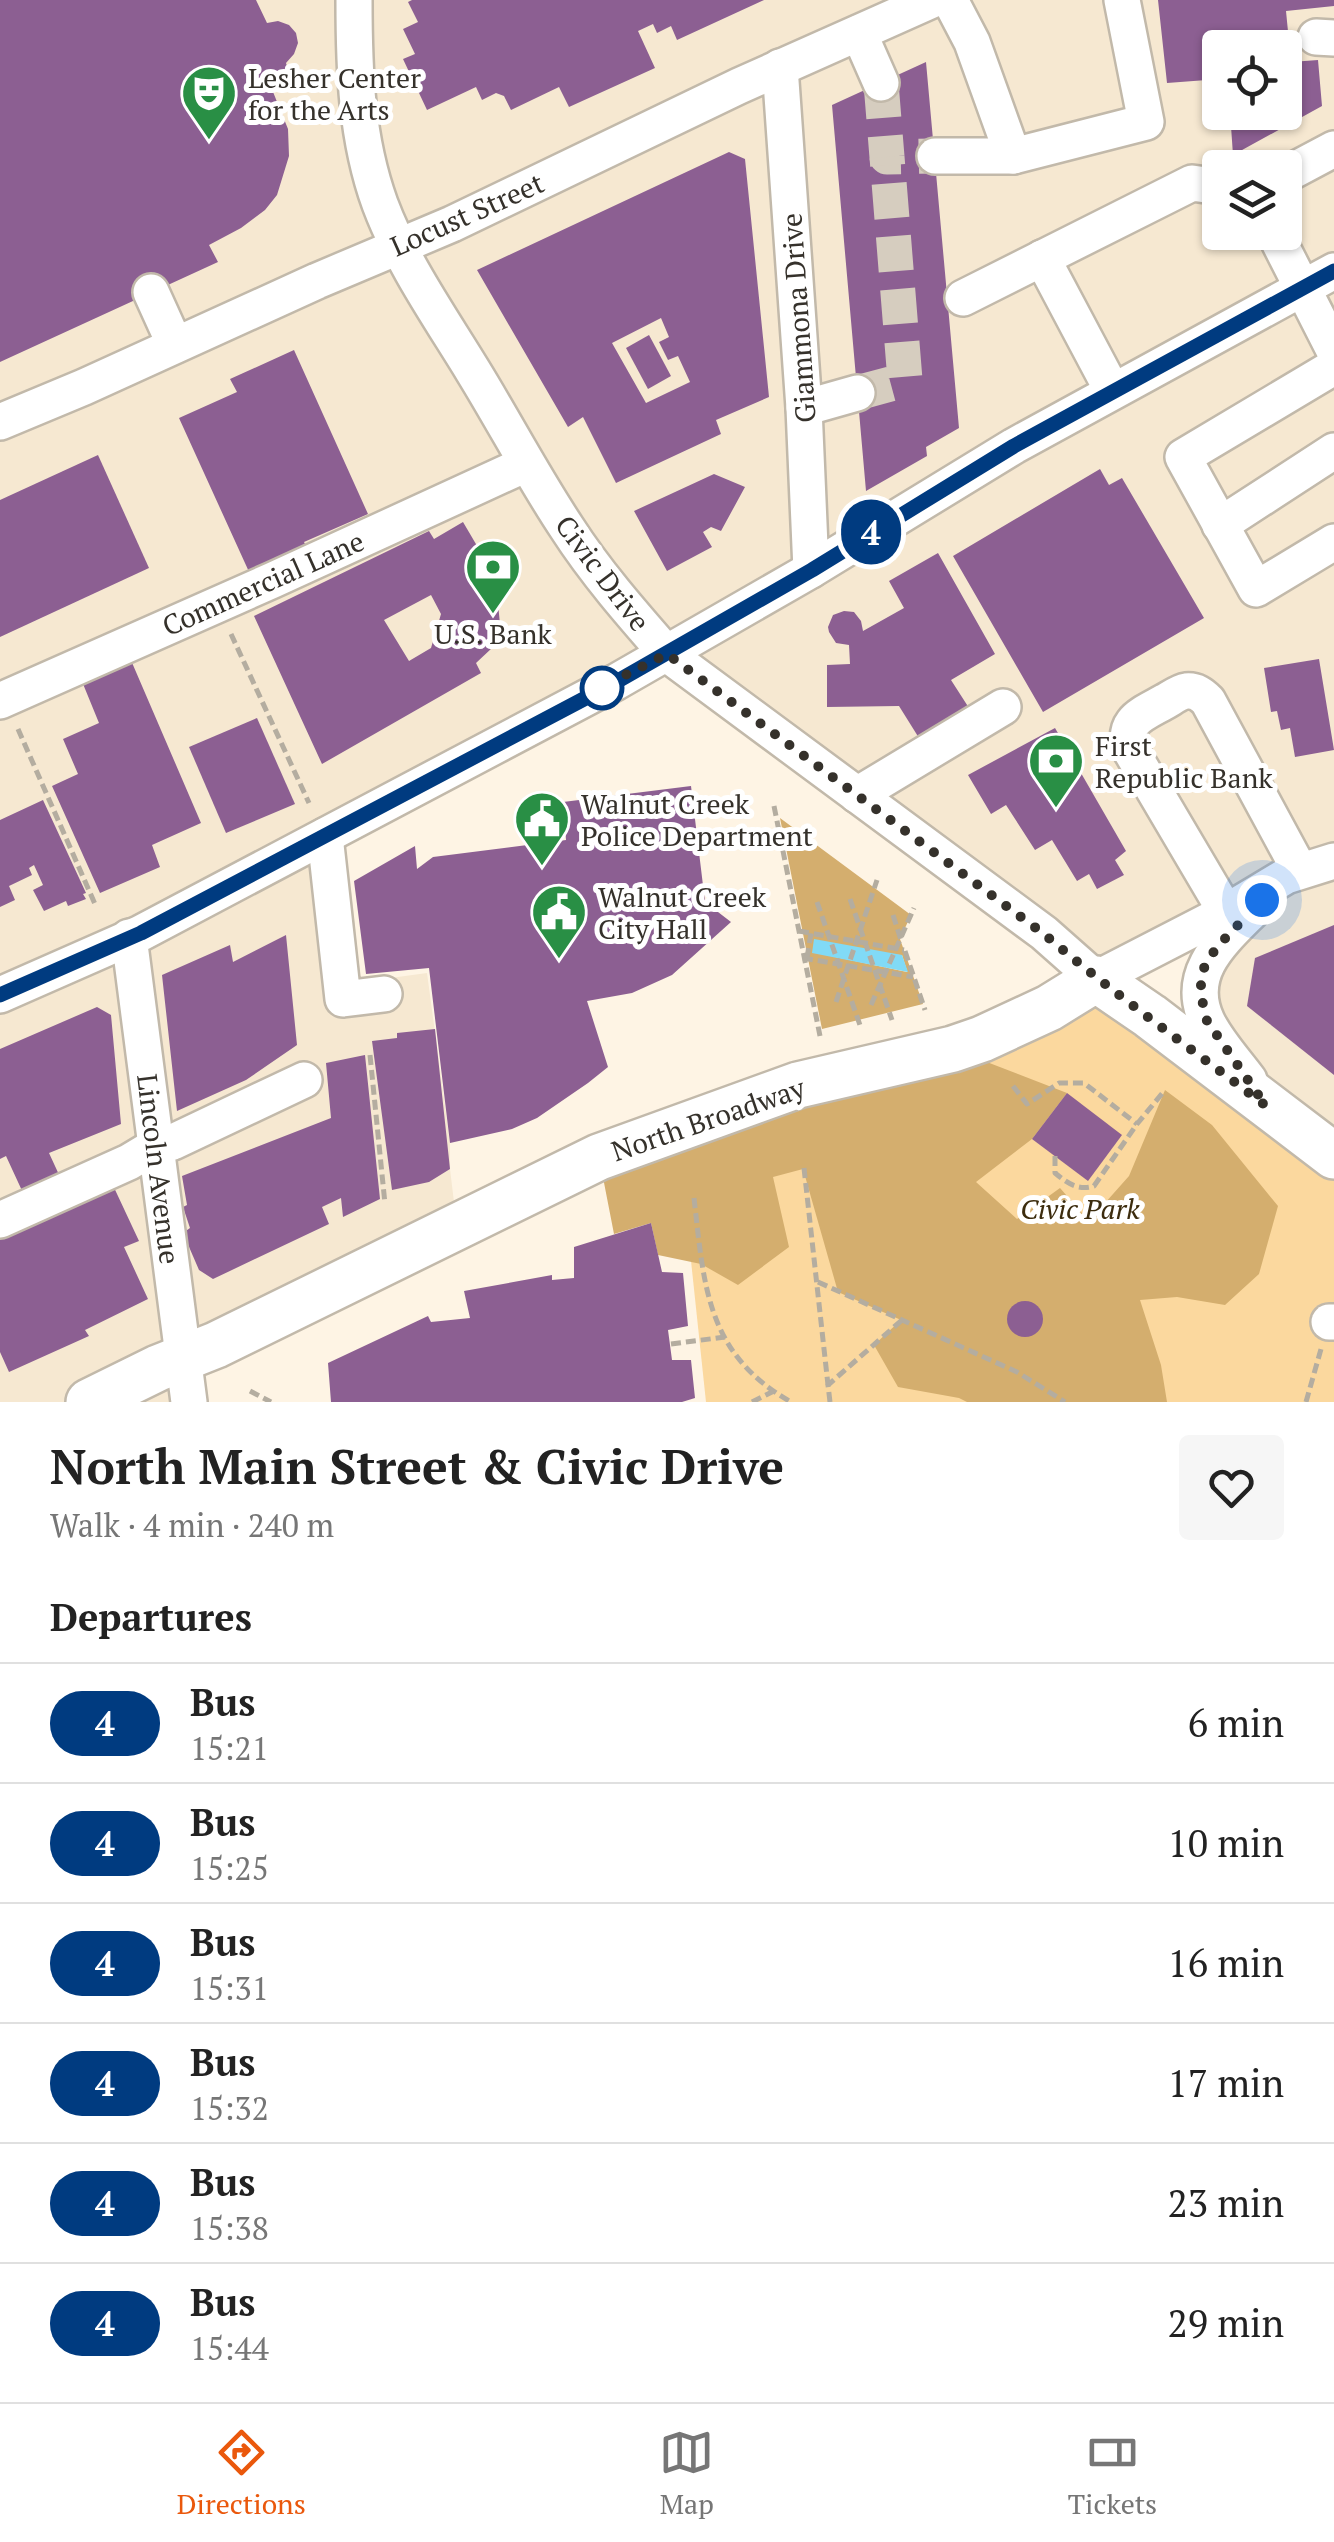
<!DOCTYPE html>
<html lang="en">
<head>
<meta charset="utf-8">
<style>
  body { margin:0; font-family:"PT Serif",serif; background:#f6f6f6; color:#222; height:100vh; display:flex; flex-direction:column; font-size:38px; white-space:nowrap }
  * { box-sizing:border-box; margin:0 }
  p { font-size:32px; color:#767676 }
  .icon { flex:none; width:55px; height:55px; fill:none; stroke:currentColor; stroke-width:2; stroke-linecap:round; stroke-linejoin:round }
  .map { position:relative; height:1402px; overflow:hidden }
  .drawer { display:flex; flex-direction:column; background:#fff; flex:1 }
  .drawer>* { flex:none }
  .badge { padding:0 20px; border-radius:32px; font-size:35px; line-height:65px }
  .controls { position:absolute; left:1202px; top:30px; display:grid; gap:20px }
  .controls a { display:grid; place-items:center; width:100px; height:100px; border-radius:10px; background:#fff; box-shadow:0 2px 8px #0004; font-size:50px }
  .you { position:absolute; width:50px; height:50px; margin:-25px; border:8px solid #fff; border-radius:50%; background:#1a73e8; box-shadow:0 0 0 15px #1a73e833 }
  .map>.badge { position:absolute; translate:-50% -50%; box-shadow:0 0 0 5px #fff }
  h2 { padding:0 50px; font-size:38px; line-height:90px }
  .round { display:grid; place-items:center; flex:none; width:105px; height:105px; border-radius:10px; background:#f6f6f6 }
  .headline { display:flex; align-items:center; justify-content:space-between; height:170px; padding:0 50px }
  h1 { font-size:48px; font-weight:700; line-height:75px }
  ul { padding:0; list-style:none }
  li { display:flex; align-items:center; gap:30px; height:120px; padding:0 50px; border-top:2px solid #e0e0e0 }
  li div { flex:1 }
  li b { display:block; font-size:38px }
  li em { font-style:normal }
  li .badge { min-width:110px; font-weight:700; text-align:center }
  .tabs { display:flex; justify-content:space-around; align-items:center; height:140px; border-top:2px solid #e0e0e0; background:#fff; font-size:28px; color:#767676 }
  .tabs a { display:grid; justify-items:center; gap:5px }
  .tabs .active { color:#ea580c }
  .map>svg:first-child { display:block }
  .built { fill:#f6e8d1; fill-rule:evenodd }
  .green { fill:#fbd89e }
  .forest { fill:#d4ae6e; fill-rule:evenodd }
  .water { fill:#81daf6 }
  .building { fill:#8c5f92; fill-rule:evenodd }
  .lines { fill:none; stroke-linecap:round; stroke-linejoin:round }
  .minor-tunnel { stroke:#d6cdbf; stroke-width:35; stroke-dasharray:35 18; stroke-linecap:butt }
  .minor-casing { stroke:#c2b9aa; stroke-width:40 }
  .major-casing { stroke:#c2b9aa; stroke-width:50 }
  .path { stroke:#b4ada0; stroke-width:5; stroke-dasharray:10 5; stroke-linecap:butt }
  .minor { stroke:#fff; stroke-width:35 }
  .major { stroke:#fff; stroke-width:45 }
  .line-casing { stroke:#fff; stroke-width:22 }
  .line { stroke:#003b80; stroke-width:15 }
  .walk { stroke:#35312b; stroke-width:10; stroke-dasharray:0 18 }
  .stop-dot { fill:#fff; stroke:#003b80; stroke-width:5 }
  .labels { text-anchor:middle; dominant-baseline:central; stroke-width:10; stroke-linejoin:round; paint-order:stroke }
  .poi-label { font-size:28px; fill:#35312b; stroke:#fff; text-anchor:start }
  .street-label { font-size:28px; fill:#35312b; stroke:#fff }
  .park-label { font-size:28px; font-style:italic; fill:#3c2c0e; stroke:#fff }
</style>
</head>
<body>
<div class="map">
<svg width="1334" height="1402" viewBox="0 0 1334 1402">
  <rect width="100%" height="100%" fill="#fef4e4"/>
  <path class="built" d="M0 0H1334V1156L1266 1105 1200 991 1282 880 1096 979 667 654 338 828 351 891 361 982 427 973 450 1143V1169L457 1227 217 1345 189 1402H0ZM1220 48H1285V112H1220ZM1220 168H1285V232H1220Z"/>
  <path class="green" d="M1096 979 1334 1156V1402H706L677 1129Z"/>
  <g class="forest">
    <path d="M780 818 911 915 900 939 923 1004 822 1029ZM812 952 902 955 907 971V972Z"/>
    <path d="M953 1049 1067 1093 1032 1139 976 1182 1017 1219 1060 1188 1089 1221 1129 1176 1165 1090 1212 1125 1278 1206 1259 1274 1225 1305 1177 1297 1140 1300 1161 1365 1167 1402H967L959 1398 898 1387 874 1345 901 1320 838 1292 803 1169 773 1177 789 1247 738 1285 701 1264 658 1255 651 1223 614 1234 599 1157Z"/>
  </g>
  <path class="water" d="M814 939 902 955 908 972 812 953Z"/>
  <g class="building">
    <path d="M0 0H256L267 23 278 21 289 25 296 33 298 43 294 54 286 63 289 73 269 82 288 129 289 156 277 195 265 210 241 228 209 245 218 262 0 362Z"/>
    <path d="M412 0H764L677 40 671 26 657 33 653 24 638 31 655 68 569 107 559 87 511 110 504 96 496 93 482 100 476 87 427 110 403 59 415 54 403 29 418 22 408 2Z"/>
    <path d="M1158 0H1334V6L1286 11 1291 62 1318 60 1322 106 1233 155 1230 112H1285V48H1220V79L1167 83Z"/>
    <path d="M926 62 959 428 926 447 927 456 866 491 832 105Z"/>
    <path d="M729 152 745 159 769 397 716 420 721 434 616 483 583 417 568 427 477 270ZM661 318 669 337 659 342 668 360 678 356 690 382 646 403 612 343Z"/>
    <path d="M649 335 671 376 648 389 626 348Z"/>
    <path d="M294 350 368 514 304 542 307 548 250 574 179 418 237 392 230 379Z"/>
    <path d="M98 455 149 568 0 637V500Z"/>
    <path d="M1100 469 1109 485 1122 478 1204 618 1043 712 953 556Z"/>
    <path d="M714 474 745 487 721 531 711 527 703 532 712 547 667 571 634 511Z"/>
    <path d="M463 522 503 590 492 595 498 604 500 624 492 648 476 663 481 673 322 764 254 616 429 531 434 539ZM431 595 441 614 431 648 409 661 384 620Z"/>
    <path d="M938 553 995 654 951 680 969 708 919 738 899 706 827 707V665L850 664 849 645 836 643 829 632 828 627 833 615 844 611 854 612 861 621 863 631 904 608 889 581Z"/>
    <path d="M130 658 201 823 152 845 160 867 100 893 52 786 78 774 63 739 99 723 81 679Z"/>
    <path d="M1319 659 1334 750 1295 757 1290 728 1281 730 1277 711 1271 712 1264 668Z"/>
    <path d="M257 718 295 804 226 833 189 747Z"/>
    <path d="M1055 728 1126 851 1115 860 1124 875 1097 889 1089 874 1077 881 1052 840 1035 850 1006 805 991 814 968 775Z"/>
    <path d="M691 786 705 902 731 922 672 975 632 993 587 1001 608 1067 588 1083 537 1118 512 1129 450 1143 429 968 366 974 354 881 415 846 417 869 433 857 566 840 563 802Z"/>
    <path d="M43 800 86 893 83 894 86 899 68 906 66 901 44 911 33 890 43 885 34 865 29 868 32 875 9 886 15 900 0 907V820Z"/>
    <path d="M1334 925V1075L1247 1006 1255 958Z"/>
    <path d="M286 935 297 1045 246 1080 177 1111 162 975 230 945 233 962Z"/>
    <path d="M97 1007 111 1015 121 1124 49 1153 61 1179 24 1195 6 1156 0 1159V1049Z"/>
    <path d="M435 1029 450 1169 429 1182 392 1190 372 1041 397 1038V1033Z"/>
    <path d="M365 1055 380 1199 343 1217 341 1198 322 1207 329 1224 213 1279 199 1270 183 1233 190 1228 183 1207 187 1205 182 1176 331 1118 326 1063Z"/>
    <path d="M1067 1093 1122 1135 1088 1181 1032 1139Z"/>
    <path d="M110 1179 139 1241 124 1247 148 1299 85 1330 89 1336 9 1372 0 1352V1230Z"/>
    <path d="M651 1223 662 1272 683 1273 688 1326 668 1330 672 1360H691L695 1398 682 1402H331L328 1363 428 1316 431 1322 470 1318 464 1291 552 1275V1280L574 1278V1247Z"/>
    <circle cx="1025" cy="1319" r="18"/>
  </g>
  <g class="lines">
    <g class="minor-tunnel">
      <path d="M881 83 887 157 935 156"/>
      <path d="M857 393 905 380 887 157"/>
    </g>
    <g class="minor-casing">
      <g id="minor">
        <path d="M354 0C354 69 356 138 380 204 402 263 440 317 473 371 505 423 533 477 567 528 596 573 632 614 667 654L1044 933 1096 979 1226 912 1286 876 1334 861"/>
        <path d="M950 0 972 42 1013 156 1146 122 1122 0"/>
        <path d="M859 33 881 83"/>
        <path d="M1316 37 1334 38"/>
        <path d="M780 67 804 408 811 570"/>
        <path d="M935 156H1013"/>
        <path d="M1285 175 1334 149"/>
        <path d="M1274 232 1334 350"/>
        <path d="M1042 258 1112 390"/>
        <path d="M151 292 175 345"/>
        <path d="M963 298 1192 183 1220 187"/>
        <path d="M1334 367 1183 457 1256 589 1334 542"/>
        <path d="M804 408 857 393"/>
        <path d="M0 422 84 387 317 281 452 224 739 86 932 0"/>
        <path d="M1220 525 1334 451"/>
        <path d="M0 701 273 580 526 464"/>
        <path d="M857 795 1003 707"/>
        <path d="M325 836 343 999 384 994"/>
        <path d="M1226 912 1131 751C1121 721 1141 715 1164 702 1170 699 1179 692 1186 691 1196 690 1202 695 1208 701L1300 871"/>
        <path d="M129 937 189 1402"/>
        <path d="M0 995 141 933 616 682 811 570 1014 446 1334 271"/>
        <path d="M1249 1080C1235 1061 1217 1042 1207 1021 1183 971 1226 938 1257 906"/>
        <path d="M0 1220 129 1162 154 1147 173 1142 304 1080"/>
        <path d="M1329 1322H1334"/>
      </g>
    </g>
    <g class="major-casing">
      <path id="major" d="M89 1402 158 1368 216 1345 599 1157 798 1085 953 1049 982 1039 1049 1008 1096 979 1150 1016 1334 1156"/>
    </g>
    <g class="path">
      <path d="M231 634 309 803"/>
      <path d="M18 729 95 904"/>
      <path d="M774 806 820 1036"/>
      <path d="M850 899 892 1020"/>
      <path d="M817 902 861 1028"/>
      <path d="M893 915 901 940"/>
      <path d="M799 931 904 950"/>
      <path d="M905 951 925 1010"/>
      <path d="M803 958 913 977"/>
      <path d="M807 958 811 933"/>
      <path d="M836 1002 877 880"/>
      <path d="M871 1005 914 908"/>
      <path d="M370 1055 385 1204"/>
      <path d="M1013 1086 1027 1104 1059 1083H1084L1137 1124"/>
      <path d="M1055 1156V1173C1067 1183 1078 1191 1094 1186L1137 1124 1165 1090"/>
      <path d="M804 1168 828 1385"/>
      <path d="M694 1198C704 1285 706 1354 791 1402"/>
      <path d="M818 1282 1017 1372 1065 1402"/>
      <path d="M671 1344 725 1337"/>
      <path d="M250 1391 271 1402"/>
      <path d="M752 1402 774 1391"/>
      <path d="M830 1402 828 1385 902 1320"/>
      <path d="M1306 1402 1321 1349"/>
    </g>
    <use href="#minor" class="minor"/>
    <use href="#major" class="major"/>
  </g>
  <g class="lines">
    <g class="line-casing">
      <path id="line" d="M0 995 141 933 616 682 812 570 1014 446 1334 271"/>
    </g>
    <use href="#line" class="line"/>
    <path class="walk" d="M602 688 598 689 667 654 1044 934C1115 995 1192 1049 1266 1106L1207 1021 1200 991 1204 968 1216 948 1262 900"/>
  </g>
  <defs>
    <g id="theatre-pin" transform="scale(2.875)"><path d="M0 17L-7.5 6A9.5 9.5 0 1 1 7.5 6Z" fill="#298f45" stroke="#fff"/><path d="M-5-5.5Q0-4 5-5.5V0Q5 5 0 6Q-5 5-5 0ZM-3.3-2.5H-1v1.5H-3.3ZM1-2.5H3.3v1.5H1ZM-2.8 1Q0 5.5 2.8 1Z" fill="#fff"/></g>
    <g id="bank-pin" transform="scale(2.875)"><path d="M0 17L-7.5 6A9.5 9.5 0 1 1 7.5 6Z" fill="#298f45" stroke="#fff"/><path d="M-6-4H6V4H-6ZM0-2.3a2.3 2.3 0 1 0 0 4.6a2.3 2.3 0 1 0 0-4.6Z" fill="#fff"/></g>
    <g id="civic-pin" transform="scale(2.875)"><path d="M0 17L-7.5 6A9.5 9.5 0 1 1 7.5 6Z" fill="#298f45" stroke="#fff"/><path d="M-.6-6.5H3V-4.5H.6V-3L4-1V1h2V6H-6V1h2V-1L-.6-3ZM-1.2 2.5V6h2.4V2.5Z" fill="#fff"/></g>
  </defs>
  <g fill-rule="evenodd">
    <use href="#theatre-pin" x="209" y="93"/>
    <use href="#bank-pin" x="493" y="567"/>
    <use href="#bank-pin" x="1056" y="761"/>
    <use href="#civic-pin" x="542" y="819"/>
    <use href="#civic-pin" x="559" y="912"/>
  </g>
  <circle class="stop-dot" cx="602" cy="688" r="20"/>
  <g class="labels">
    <g class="poi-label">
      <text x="248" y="77">Lesher Center<tspan x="248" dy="32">for the Arts</tspan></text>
      <text x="493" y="633" text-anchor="middle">U.S. Bank</text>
      <text x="1095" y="745">First<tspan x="1095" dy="32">Republic Bank</tspan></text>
      <text x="581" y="803">Walnut Creek<tspan x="581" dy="32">Police Department</tspan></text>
      <text x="598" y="896">Walnut Creek<tspan x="598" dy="32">City Hall</tspan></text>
    </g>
    <g class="street-label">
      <text transform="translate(467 214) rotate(-24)">Locust Street</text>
      <text transform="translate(798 318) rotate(-94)">Giammona Drive</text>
      <text transform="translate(603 573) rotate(53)">Civic Drive</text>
      <text transform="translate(263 583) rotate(-24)">Commercial Lane</text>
      <text transform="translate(708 1119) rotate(-19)">North Broadway</text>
      <text transform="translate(159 1169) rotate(83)">Lincoln Avenue</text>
    </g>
    <g class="park-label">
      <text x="1080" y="1208">Civic Park</text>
    </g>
  </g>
</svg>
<div class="controls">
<a><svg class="icon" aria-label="locate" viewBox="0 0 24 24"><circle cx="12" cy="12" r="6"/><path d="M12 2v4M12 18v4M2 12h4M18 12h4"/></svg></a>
<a><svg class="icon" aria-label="layers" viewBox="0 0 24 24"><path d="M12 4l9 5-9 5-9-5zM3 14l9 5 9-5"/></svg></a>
</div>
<div class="you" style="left:1262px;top:900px"></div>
<b class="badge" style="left:871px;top:532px;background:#003b80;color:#fff">4</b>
</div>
<section class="drawer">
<div class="headline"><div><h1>North Main Street &amp; Civic Drive</h1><p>Walk · 4 min · 240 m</p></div><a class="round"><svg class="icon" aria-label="heart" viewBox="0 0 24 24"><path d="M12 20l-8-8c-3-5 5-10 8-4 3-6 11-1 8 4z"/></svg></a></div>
<h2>Departures</h2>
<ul>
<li><span class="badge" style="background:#003b80;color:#fff">4</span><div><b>Bus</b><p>15:21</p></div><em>6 min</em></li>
<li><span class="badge" style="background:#003b80;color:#fff">4</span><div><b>Bus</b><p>15:25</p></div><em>10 min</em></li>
<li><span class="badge" style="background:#003b80;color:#fff">4</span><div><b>Bus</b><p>15:31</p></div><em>16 min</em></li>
<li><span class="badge" style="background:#003b80;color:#fff">4</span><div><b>Bus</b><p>15:32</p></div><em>17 min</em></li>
<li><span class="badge" style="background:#003b80;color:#fff">4</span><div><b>Bus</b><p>15:38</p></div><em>23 min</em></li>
<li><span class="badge" style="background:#003b80;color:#fff">4</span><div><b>Bus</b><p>15:44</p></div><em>29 min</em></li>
</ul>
</section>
<nav class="tabs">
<a class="active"><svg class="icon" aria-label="directions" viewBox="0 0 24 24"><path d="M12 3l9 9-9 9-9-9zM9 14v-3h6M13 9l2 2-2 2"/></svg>Directions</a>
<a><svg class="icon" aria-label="map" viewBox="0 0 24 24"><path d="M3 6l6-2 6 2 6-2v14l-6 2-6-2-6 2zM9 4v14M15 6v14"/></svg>Map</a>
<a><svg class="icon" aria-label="tickets" viewBox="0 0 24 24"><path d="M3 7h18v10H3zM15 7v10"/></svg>Tickets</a>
</nav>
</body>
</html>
